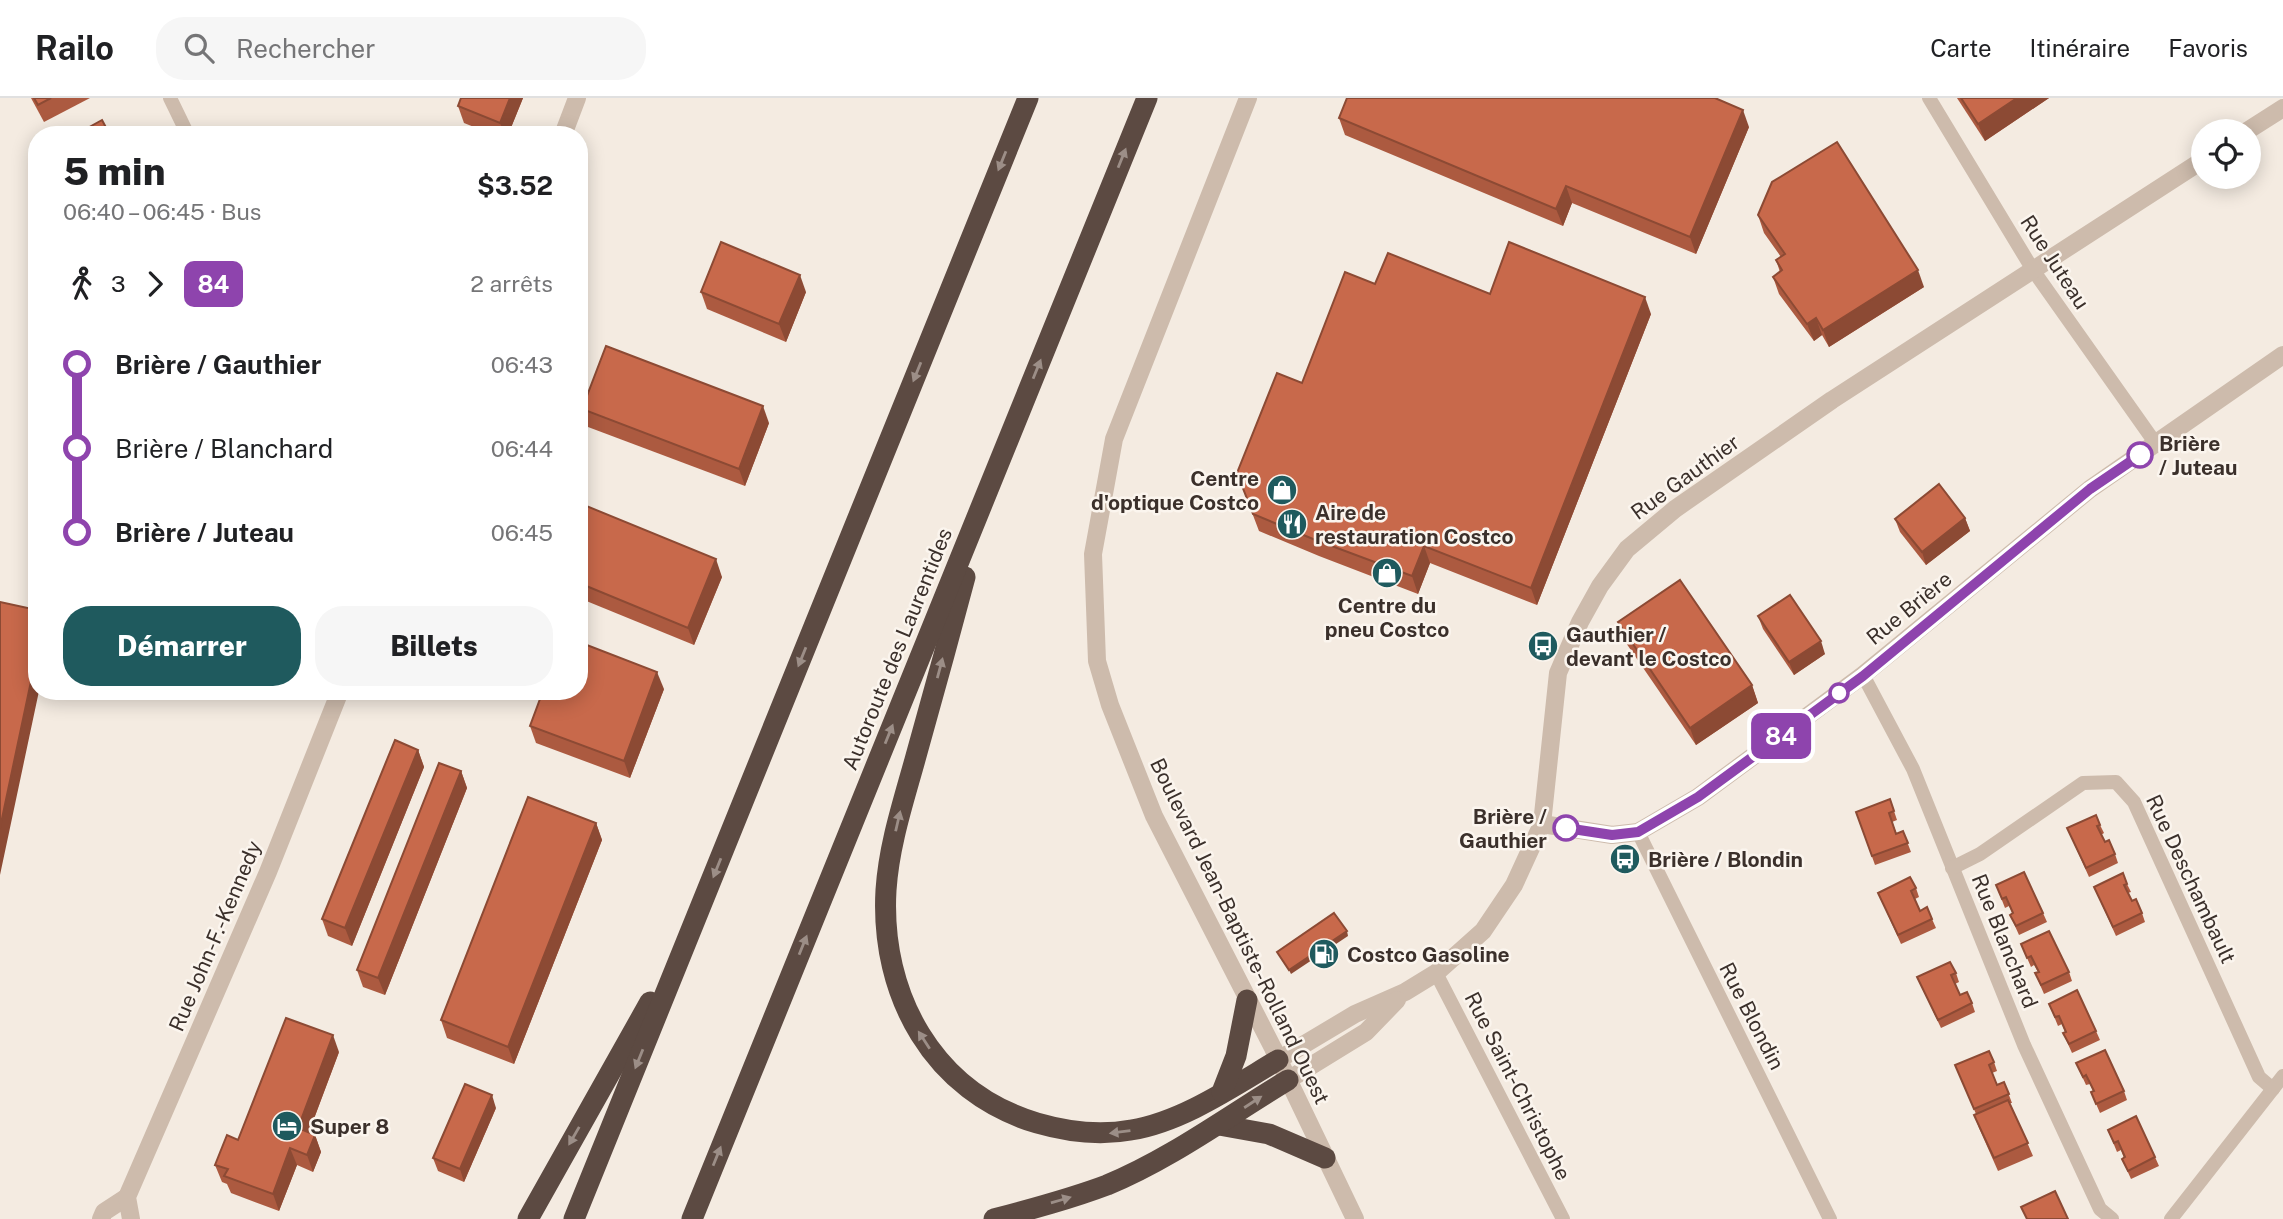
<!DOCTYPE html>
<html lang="fr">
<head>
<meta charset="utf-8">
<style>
  body { margin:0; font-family:"Public Sans",sans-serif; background:#f6f6f6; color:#202124; height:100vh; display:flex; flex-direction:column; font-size:26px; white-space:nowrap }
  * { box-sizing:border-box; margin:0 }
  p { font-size:23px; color:#757577 }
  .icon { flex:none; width:38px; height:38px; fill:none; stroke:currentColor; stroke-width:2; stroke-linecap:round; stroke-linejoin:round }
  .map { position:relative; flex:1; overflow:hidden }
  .sheet { position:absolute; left:28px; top:28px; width:560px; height:574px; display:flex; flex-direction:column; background:#fff; border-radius:28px; box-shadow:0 4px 18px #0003 }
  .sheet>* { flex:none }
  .badge { padding:0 14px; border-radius:10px; font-size:24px; line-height:46px }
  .controls { position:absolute; left:2191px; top:21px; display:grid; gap:14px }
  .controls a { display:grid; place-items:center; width:70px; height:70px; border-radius:50%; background:#fff; box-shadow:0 4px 18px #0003; font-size:35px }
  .map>.badge { position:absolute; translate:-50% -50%; box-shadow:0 0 0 4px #fff }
  .legs { display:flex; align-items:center; gap:10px; height:77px; padding:0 35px; font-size:23px }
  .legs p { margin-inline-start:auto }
  .overview { display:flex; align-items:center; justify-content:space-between; height:119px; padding:0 35px }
  h1 { font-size:38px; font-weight:800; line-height:52px }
  .cta { display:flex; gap:14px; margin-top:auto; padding:14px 35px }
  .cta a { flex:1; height:80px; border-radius:28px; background:#1f5a5e; color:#fff; font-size:28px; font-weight:800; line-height:80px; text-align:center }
  .cta a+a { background:#f6f6f6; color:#202124 }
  ul { padding:0 35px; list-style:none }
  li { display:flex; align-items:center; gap:24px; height:84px; font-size:26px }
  li i { display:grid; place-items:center; width:10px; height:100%; margin:0 9px; background:currentColor }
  li i::after { content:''; width:18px; height:18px; margin:-9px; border:5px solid; border-radius:50%; background:#fff }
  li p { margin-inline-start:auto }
  li:first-child i { background:linear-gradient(#0000 50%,currentColor 0) }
  li:last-child i { background:linear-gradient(currentColor 50%,#0000 0) }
  header { display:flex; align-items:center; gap:42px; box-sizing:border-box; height:98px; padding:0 35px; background:#fff; border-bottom:2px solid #e0e0e0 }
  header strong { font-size:33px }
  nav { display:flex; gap:38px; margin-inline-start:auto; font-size:24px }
  .search { width:490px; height:63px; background:#f6f6f6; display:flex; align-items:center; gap:18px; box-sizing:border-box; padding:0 24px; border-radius:28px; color:#757577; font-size:26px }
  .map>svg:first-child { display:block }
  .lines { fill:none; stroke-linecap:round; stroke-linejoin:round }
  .minor { stroke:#cdbbac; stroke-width:14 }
  .tertiary { stroke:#cdbbac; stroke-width:18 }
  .motorway { stroke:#5c4a42; stroke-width:21 }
  .wall { fill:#ac5a40 }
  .shaded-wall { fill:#8c4a34 }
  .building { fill:#c8694b; stroke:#8c4a34; stroke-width:2 }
  .oneway { fill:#9c8e87 }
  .line-1-casing { stroke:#fff; stroke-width:16 }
  .line-1 { stroke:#8e44ad; stroke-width:10 }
  .stop-1-dot { fill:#fff; stroke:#8e44ad; stroke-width:3.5 }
  .labels { text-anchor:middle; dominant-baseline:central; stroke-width:5; stroke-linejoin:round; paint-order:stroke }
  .street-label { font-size:21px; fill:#3b302b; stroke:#fbf5ee }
  .stop-label { font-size:21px; font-weight:bold; fill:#3b302b; stroke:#fbf5ee; text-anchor:start }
  .poi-label { font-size:21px; font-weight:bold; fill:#3b302b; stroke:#fbf5ee; text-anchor:start }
</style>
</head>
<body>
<header>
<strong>Railo</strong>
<div class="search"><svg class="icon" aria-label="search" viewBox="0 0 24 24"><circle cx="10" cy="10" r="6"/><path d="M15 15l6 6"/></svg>Rechercher</div>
<nav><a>Carte</a><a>Itinéraire</a><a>Favoris</a></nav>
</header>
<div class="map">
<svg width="2283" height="1121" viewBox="0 0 2283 1121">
  <rect width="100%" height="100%" fill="#f4ebe1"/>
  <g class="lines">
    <g class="minor">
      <path d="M170 0 188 37"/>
      <path d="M1929 0 2033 172 2156 346"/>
      <path d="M1863 577 1913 671 2024 947 2100 1111 2112 1121"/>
      <path d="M1638 734 1830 1121"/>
      <path d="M1952 770 1980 756 2083 685 2116 684 2134 704 2259 979 2273 991"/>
      <path d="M1436 875 1563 1121"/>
      <path d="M2171 1121 2283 978"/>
    </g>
    <g class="tertiary">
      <path d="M1248 0 1114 341 1093 456 1097 563 1110 607 1154 718 1273 950 1355 1121"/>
      <path d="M2247 33 2283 10"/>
      <path d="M563 37 577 0"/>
      <path d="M1542 726 1612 737 1638 734 1698 699 1863 577 2090 391 2283 257"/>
      <path d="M1278 962 1355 916 1405 894 1436 875 1483 833 1514 787 1542 726 1558 575 1580 524 1600 488 1627 451 1675 411 1832 302 2203 62"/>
      <path d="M1288 982 1366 934 1397 902"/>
      <path d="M101 1121 104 1114 127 1099"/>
      <path d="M131 1121 127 1099 268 774 340 593"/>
    </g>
    <g class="motorway">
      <path d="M965 479C949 539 933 598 916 658 904 702 889 746 886 792 880 897 933 994 1037 1025 1068 1034 1099 1038 1131 1032 1182 1024 1234 988 1278 962"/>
      <path d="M1222 994 1236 958 1247 902"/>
      <path d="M1219 1027 1269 1036 1325 1060"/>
      <path d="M528 1121 650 904"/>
      <path d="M574 1121 1028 0"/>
      <path d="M692 1121 1147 0"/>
      <path d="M994 1121C1032 1111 1070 1101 1107 1087 1172 1060 1228 1018 1288 982"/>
    </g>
  </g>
  <g class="wall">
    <path d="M31 0H90L44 24Z"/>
    <path d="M461 0H523L508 37H494L464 25 458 8Z"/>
    <path d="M1957 0H2049L1985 43Z"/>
    <path d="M1339 20 1749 29 1696 156 1572 105 1563 128 1345 37Z"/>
    <path d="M1758 117 1924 189 1829 249 1822 237 1814 243 1779 196 1773 179 1780 174 1776 162 1781 159 1764 135Z"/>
    <path d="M1375 186 1490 196 1651 216 1537 507 1430 465 1418 496 1319 458 1259 433 1237 375 1302 285Z"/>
    <path d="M701 194H806L786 244 707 211Z"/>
    <path d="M582 311 769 325 745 388 588 329Z"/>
    <path d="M579 405 722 479 694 547 579 500Z"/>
    <path d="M1965 420 1970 433 1926 467 1900 434 1895 421Z"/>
    <path d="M1758 518 1825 556 1794 577 1763 531Z"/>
    <path d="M1618 524 1752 587 1758 605 1696 647 1624 542Z"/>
    <path d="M664 591 630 680 536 645 530 628Z"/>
    <path d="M418 652 424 669 352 848 328 838 322 821Z"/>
    <path d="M461 673 467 690 385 897 363 889 357 872Z"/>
    <path d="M1890 701 1897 722 1892 724 1897 736 1903 733 1911 754 1875 767 1856 714Z"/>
    <path d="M596 725 602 742 514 966 447 940 441 922Z"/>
    <path d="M2100 727 2104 735 2101 737 2105 744 2115 756 2118 765 2089 779 2067 730Z"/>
    <path d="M2127 786 2131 794 2128 795 2132 803 2142 815 2145 824 2116 838 2094 789Z"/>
    <path d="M1996 787 2043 815 2047 824 2019 837 2010 817 2013 816 2009 808 2005 810Z"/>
    <path d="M1916 790 1919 799 1915 801 1920 813 1932 821 1936 830 1901 846 1878 795Z"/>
    <path d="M2021 846 2069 874 2072 883 2044 896 2035 875 2038 874 2034 867 2031 869Z"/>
    <path d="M1956 875 1959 884 1955 886 1960 897 1972 905 1975 914 1941 930 1917 879Z"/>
    <path d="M2049 906 2096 933 2100 942 2072 955 2063 935 2065 934 2062 926 2058 928Z"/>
    <path d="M339 954 309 1034 315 1037 321 1054 313 1074 297 1067 279 1113 231 1095 227 1086 222 1084 215 1067 238 1042Z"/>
    <path d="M1994 964 1997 973 1992 975 1997 987 2004 984 2012 1005H2010L2033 1058 1998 1073 1979 1030 1974 1017 1976 1016 1955 967Z"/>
    <path d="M2076 965 2124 993 2127 1002 2100 1015 2091 994 2093 993 2090 986 2086 987Z"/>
    <path d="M496 1010 464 1084 438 1073 433 1060Z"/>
    <path d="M2108 1032 2155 1059 2159 1068 2131 1081 2122 1061 2124 1060 2121 1052 2117 1054Z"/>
  </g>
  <g class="shaded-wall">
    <path d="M510 0H523L508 37H505L500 25Z"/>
    <path d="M2017 0H2049L1985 43 1978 26Z"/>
    <path d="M1743 12 1749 29 1696 156 1690 139Z"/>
    <path d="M1566 88 1572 105 1563 128 1556 111Z"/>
    <path d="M1918 172 1924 189 1829 249 1823 232Z"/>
    <path d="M800 177 806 194 786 244 779 226Z"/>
    <path d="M1645 199 1651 216 1537 507 1531 490Z"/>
    <path d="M1816 220 1822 237 1814 243 1807 226Z"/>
    <path d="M763 308 769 325 745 388 739 371Z"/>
    <path d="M1965 420 1970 433 1926 467 1922 454Z"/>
    <path d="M1424 448 1430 465 1418 496 1412 478Z"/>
    <path d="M716 461 722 479 694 547 688 530Z"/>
    <path d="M1821 543 1825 556 1794 577 1789 564Z"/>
    <path d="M37 555V593H39L0 777V730Z"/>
    <path d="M657 574 664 591 630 680 624 663Z"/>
    <path d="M1752 587 1758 605 1696 647 1690 630Z"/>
    <path d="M418 652 424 669 352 848 345 830Z"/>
    <path d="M461 673 467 690 385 897 378 880Z"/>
    <path d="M596 725 602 742 514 966 508 949Z"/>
    <path d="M1347 833 1348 838 1291 876 1289 872Z"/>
    <path d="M333 937 339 954 304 1047 298 1030Z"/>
    <path d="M492 997 496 1010 464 1084 460 1071Z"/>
    <path d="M315 1037 321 1054 313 1074 307 1057Z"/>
    <path d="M290 1050 297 1067 279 1113 273 1096Z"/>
  </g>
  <g class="building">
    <path d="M34 0H51L38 7Z"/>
    <path d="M461 0H510L500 25 458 8Z"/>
    <path d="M1347 0H1715L1743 12 1690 139 1566 88 1556 111 1339 20Z"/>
    <path d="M1961 0H2017L1978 26Z"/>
    <path d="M102 22 110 37H75Z"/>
    <path d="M1837 44 1918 172 1823 232 1816 220 1807 226 1773 179 1782 172 1776 162 1785 156 1758 117 1772 84Z"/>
    <path d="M721 144 800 177 779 226 701 194Z"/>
    <path d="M1509 144 1645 199 1531 490 1424 448 1412 478 1313 441 1253 416 1237 375 1277 275 1302 285 1345 174 1375 186 1388 155 1490 196Z"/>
    <path d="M606 248 763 308 739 371 582 311Z"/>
    <path d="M1939 386 1965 420 1922 454 1895 421Z"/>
    <path d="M579 405 716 461 688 530 579 485Z"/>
    <path d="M1680 482 1752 587 1690 630 1618 524Z"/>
    <path d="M1790 497 1821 543 1789 564 1758 518Z"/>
    <path d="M0 504 37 512V555L0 730Z"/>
    <path d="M579 544 657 574 624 663 530 628 543 593H579Z"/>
    <path d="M395 642 418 652 345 830 322 821Z"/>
    <path d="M439 665 461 673 378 880 357 872Z"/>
    <path d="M528 699 596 725 508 949 441 922Z"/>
    <path d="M1890 701 1894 713 1889 715 1896 736 1903 733 1908 745 1872 758 1856 714Z"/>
    <path d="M2096 717 2100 727 2097 728 2105 744 2109 742 2115 756 2086 770 2067 730Z"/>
    <path d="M2024 774 2043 815 2016 828 2010 817 2013 815 2006 799 2002 801 1996 787Z"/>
    <path d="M2123 775 2127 786 2124 787 2132 803 2136 801 2142 815 2113 829 2094 789Z"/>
    <path d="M1910 779 1916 790 1911 793 1920 813 1927 809 1932 821 1898 837 1878 795Z"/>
    <path d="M1334 815 1347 833 1289 872 1277 854Z"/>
    <path d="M2049 833 2069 874 2041 887 2035 875 2039 874 2031 858 2027 860 2021 846Z"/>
    <path d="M1950 864 1956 875 1951 877 1960 897 1967 894 1972 905 1938 922 1917 879Z"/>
    <path d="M2077 892 2096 933 2069 946 2063 935 2066 934 2059 918 2055 919 2049 906Z"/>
    <path d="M286 920 333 937 298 1030 315 1037 307 1057 290 1050 273 1096 224 1078 228 1071 215 1067 227 1037 238 1042Z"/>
    <path d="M2105 952 2124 993 2096 1006 2091 994 2094 993 2086 977 2083 979 2076 965Z"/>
    <path d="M1989 953 1994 964 1989 967 1997 987 2004 984 2009 996 1974 1011 1955 967Z"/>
    <path d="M465 986 492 997 460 1071 433 1060Z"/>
    <path d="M2008 1002 2028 1045 1994 1060 1974 1017Z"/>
    <path d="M2136 1018 2155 1059 2128 1073 2122 1061 2125 1059 2118 1043 2114 1045 2108 1032Z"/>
    <path d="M2055 1093 2068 1121H2027L2021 1109Z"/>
  </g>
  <defs><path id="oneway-solid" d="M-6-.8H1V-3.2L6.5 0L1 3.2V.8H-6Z" transform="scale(1.75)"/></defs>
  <g class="oneway">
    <use href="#oneway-solid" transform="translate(1122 60) rotate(-68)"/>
    <use href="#oneway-solid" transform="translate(1002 63) rotate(112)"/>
    <use href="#oneway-solid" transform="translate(1037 271) rotate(-68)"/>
    <use href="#oneway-solid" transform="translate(917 274) rotate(112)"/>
    <use href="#oneway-solid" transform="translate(802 559) rotate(112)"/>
    <use href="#oneway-solid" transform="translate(940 570) rotate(-75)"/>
    <use href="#oneway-solid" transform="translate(889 636) rotate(-68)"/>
    <use href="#oneway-solid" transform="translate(898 723) rotate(-77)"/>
    <use href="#oneway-solid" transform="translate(717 770) rotate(112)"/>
    <use href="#oneway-solid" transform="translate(803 847) rotate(-68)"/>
    <use href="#oneway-solid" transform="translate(924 942) rotate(-123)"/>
    <use href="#oneway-solid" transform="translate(639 961) rotate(112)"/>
    <use href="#oneway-solid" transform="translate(1253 1004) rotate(-33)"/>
    <use href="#oneway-solid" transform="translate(1120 1034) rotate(173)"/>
    <use href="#oneway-solid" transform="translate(574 1038) rotate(120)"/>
    <use href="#oneway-solid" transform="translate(717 1058) rotate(-68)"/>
    <use href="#oneway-solid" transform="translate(1061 1102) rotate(-16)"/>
  </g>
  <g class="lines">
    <g class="line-1-casing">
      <path id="line-1" d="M1566 730 1612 737 1638 734 1698 699 1863 578 2090 391 2140 357"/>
    </g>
    <use href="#line-1" class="line-1"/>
  </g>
  <defs>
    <g id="shop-disc" transform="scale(1.575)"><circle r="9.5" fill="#1f5a5e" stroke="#fbf5ee"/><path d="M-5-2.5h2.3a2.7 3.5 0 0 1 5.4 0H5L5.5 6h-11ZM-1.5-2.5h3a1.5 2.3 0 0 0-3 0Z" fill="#fff"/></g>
    <g id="restaurant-disc" transform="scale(1.575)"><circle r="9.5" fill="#1f5a5e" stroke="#fbf5ee"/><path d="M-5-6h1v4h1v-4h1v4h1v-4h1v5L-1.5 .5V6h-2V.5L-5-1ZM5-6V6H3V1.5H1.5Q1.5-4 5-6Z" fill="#fff"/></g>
    <g id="bus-disc" transform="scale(1.575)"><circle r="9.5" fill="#1f5a5e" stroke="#fbf5ee"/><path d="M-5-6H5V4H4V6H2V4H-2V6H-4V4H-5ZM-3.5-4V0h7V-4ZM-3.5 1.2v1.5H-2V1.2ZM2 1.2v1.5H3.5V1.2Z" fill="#fff"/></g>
    <g id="fuel-disc" transform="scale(1.575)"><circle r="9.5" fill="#1f5a5e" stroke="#fbf5ee"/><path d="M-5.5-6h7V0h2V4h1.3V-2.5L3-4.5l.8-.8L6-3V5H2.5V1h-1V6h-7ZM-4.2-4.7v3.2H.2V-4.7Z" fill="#fff"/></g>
    <g id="hotel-disc" transform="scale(1.575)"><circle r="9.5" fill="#1f5a5e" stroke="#fbf5ee"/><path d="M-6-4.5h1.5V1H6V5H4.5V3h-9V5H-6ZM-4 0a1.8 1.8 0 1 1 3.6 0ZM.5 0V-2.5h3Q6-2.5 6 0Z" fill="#fff"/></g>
  </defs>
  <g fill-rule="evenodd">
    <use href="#shop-disc" x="1282" y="392"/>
    <use href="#restaurant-disc" x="1292" y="426"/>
    <use href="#shop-disc" x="1387" y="475"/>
    <use href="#bus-disc" x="1543" y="548"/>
    <use href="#bus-disc" x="1625" y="761"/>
    <use href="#fuel-disc" x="1324" y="856"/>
    <use href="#hotel-disc" x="287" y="1028"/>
  </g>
  <g class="stop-1-dot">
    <circle cx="2140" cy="357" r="12"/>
    <circle cx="1839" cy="595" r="9"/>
    <circle cx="1566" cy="730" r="12"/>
  </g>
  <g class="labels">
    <g class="street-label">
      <text transform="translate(2055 164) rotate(57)">Rue Juteau</text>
      <text transform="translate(1685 379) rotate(-36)">Rue Gauthier</text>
      <text transform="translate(1909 510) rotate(-39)">Rue Brière</text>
      <text transform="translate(897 551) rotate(-68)">Autoroute des Laurentides</text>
      <text transform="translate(2191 781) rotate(65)">Rue Deschambault</text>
      <text transform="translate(1240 833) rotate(64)">Boulevard Jean-Baptiste-Rolland Ouest</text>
      <text transform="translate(215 838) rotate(-67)">Rue John-F.-Kennedy</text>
      <text transform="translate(2005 843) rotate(68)">Rue Blanchard</text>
      <text transform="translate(1752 918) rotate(63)">Rue Blondin</text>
      <text transform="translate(1518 988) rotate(63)">Rue Saint-Christophe</text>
    </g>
    <g class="stop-label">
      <text x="2159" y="345">Brière<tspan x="2159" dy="24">/ Juteau</tspan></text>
      <text x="1547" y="718" text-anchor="end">Brière /<tspan x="1547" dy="24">Gauthier</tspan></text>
    </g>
    <g class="poi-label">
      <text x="1259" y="380" text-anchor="end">Centre<tspan x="1259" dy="24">d'optique Costco</tspan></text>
      <text x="1315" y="414">Aire de<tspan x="1315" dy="24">restauration Costco</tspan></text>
      <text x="1387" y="507" text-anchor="middle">Centre du<tspan x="1387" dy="24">pneu Costco</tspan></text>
      <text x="1566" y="536">Gauthier /<tspan x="1566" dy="24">devant le Costco</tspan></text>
      <text x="1648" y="761">Brière / Blondin</text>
      <text x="1347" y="856">Costco Gasoline</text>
      <text x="310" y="1028">Super 8</text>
    </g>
  </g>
</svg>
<div class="controls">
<a><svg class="icon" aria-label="locate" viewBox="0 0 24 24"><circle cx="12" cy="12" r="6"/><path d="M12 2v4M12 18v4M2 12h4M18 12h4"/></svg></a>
</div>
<b class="badge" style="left:1781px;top:638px;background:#8e44ad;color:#fff">84</b>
<section class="sheet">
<div class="overview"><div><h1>5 min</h1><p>06:40 – 06:45 · Bus</p></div><b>$3.52</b></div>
<div class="legs"><svg class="icon" aria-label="walk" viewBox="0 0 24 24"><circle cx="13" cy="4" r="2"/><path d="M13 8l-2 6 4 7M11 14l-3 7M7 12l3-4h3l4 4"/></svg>3<svg class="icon" aria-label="forward" viewBox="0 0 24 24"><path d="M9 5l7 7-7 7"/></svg><b class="badge" style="background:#8e44ad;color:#fff">84</b><p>2 arrêts</p></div>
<ul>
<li><i style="color:#8e44ad"></i><b>Brière / Gauthier</b><p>06:43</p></li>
<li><i style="color:#8e44ad"></i><span>Brière / Blanchard</span><p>06:44</p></li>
<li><i style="color:#8e44ad"></i><b>Brière / Juteau</b><p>06:45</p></li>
</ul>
<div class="cta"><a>Démarrer</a><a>Billets</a></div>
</section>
</div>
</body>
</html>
